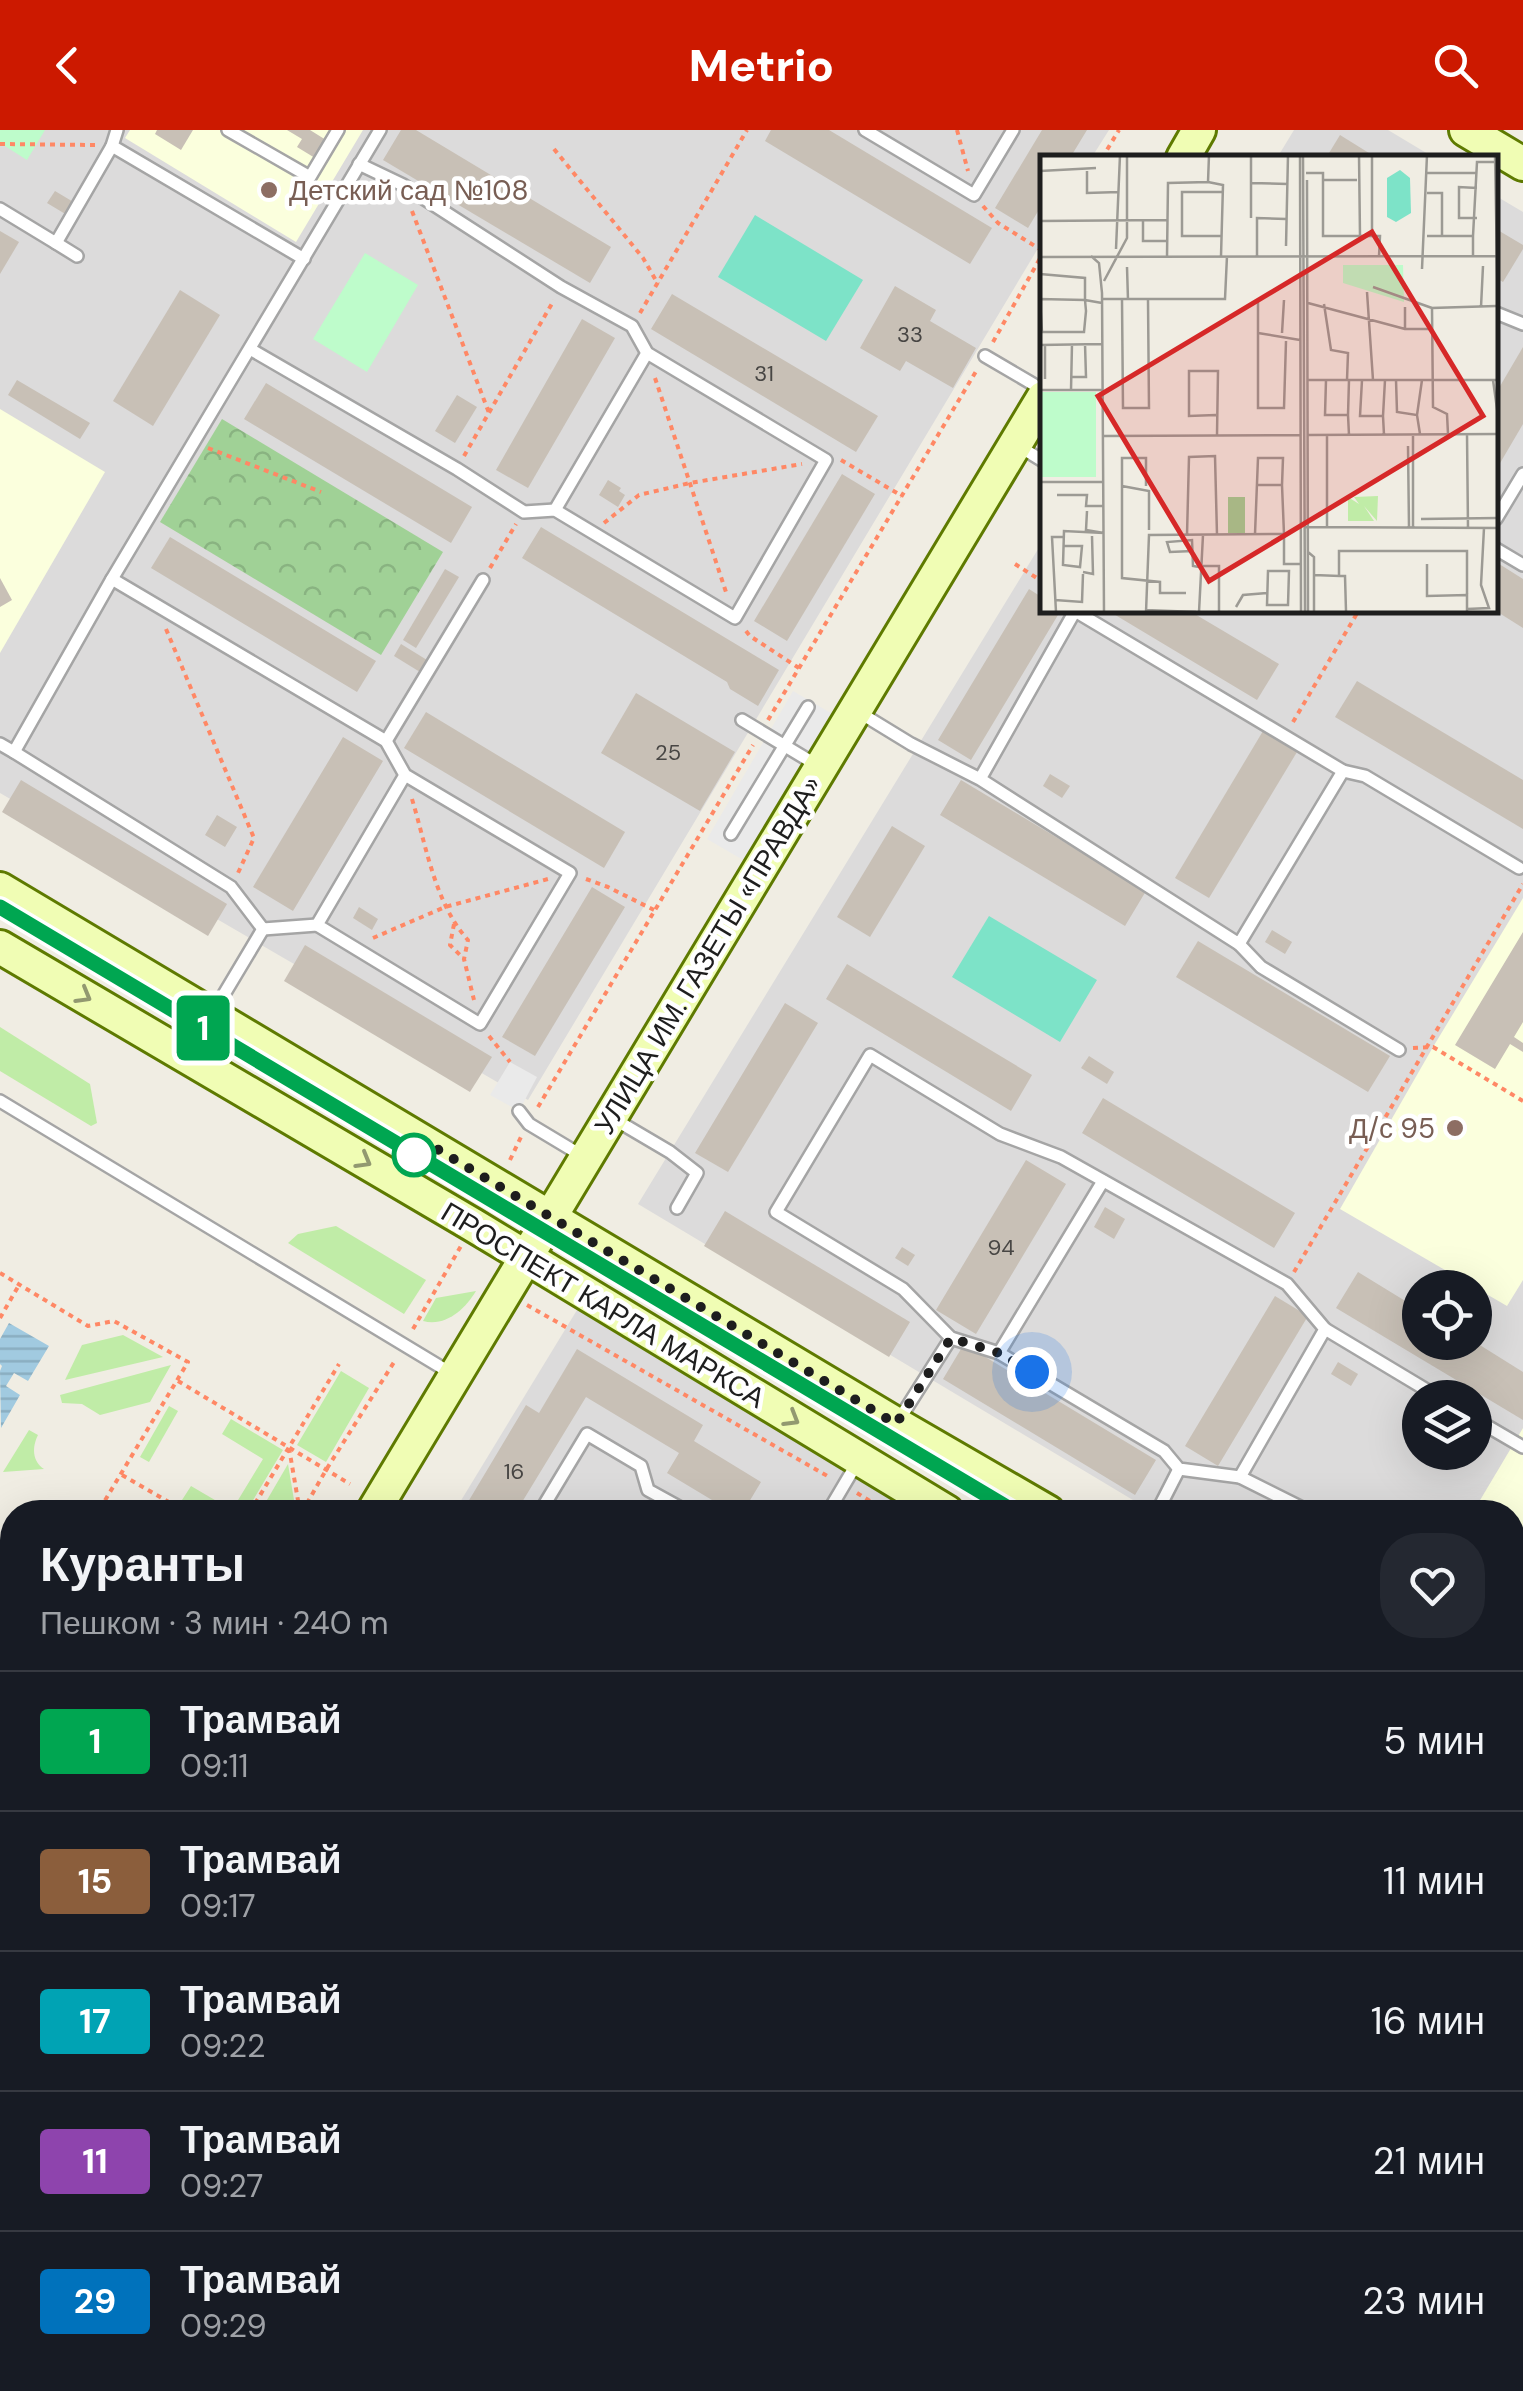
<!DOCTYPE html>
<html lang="ru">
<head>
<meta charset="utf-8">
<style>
  body { margin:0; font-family:"DM Sans",sans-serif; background:#242831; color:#f1f3f6; height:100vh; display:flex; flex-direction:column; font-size:38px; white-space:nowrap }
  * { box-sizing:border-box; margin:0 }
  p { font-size:32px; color:#9ea1a6 }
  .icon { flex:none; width:55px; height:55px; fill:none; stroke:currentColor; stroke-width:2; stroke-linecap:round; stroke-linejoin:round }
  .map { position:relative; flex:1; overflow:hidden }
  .sheet { position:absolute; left:0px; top:1370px; width:1525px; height:892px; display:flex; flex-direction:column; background:#171b24; border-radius:40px 40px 0 0; box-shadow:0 10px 40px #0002 }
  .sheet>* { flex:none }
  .badge { padding:0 20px; border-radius:8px; font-size:35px; line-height:65px }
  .fabs { position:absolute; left:1402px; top:1140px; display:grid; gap:20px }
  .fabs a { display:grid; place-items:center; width:90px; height:90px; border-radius:50%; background:#171b24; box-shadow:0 10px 40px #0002; font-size:50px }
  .you { position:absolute; width:50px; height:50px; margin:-25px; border:8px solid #fff; border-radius:50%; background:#1a73e8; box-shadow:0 0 0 15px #1a73e833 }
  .map>.badge { position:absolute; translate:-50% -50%; box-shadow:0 0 0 5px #fff }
  .round { display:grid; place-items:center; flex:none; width:105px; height:105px; border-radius:40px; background:#242831 }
  .summary { display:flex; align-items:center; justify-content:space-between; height:170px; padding:0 40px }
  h1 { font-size:48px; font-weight:800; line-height:75px }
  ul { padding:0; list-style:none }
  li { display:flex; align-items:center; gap:30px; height:140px; padding:0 40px; border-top:2px solid #363941 }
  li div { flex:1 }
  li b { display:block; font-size:38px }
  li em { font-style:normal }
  li .badge { min-width:110px; font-weight:700; text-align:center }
  header { display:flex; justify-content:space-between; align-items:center; height:130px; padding:0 40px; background:#cc1900; color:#fff; font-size:45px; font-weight:800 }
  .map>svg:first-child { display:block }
  .residential { fill:#dcdbdb; fill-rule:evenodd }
  .education { fill:#fbffdd }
  .grass { fill:#c0eca7 }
  .forest { fill:url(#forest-crowns) }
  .park { fill:#befccb }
  .pitch { fill:#7de3c8 }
  .parking { fill:#eaeaea }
  .water { fill:url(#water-rules) }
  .building { fill:#c8c0b6 }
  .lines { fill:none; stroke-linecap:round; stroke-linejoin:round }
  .lane-casing { stroke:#a5a5a5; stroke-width:16 }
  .secondary-casing { stroke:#5e7a00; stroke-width:38 }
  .path { stroke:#ff8865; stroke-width:4; stroke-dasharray:5 5; stroke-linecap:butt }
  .lane { stroke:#fff; stroke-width:11 }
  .secondary { stroke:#f0fdb4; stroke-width:32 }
  .tram { stroke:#6c6c6c; stroke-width:2.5 }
  .oneway { stroke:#929970 }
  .line-casing { stroke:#fff; stroke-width:22 }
  .line { stroke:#00a651; stroke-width:15 }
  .walk { stroke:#1e1e1e; stroke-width:10; stroke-dasharray:0 18 }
  .education-dot { fill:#8d6e63; stroke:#fff; stroke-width:4 }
  .stop-dot { fill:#fff; stroke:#00a651; stroke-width:5 }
  .labels { text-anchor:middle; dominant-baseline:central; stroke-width:9; stroke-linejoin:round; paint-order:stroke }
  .number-label { font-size:22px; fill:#484644 }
  .education-label { font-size:28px; fill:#785e54; stroke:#fff; text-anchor:start }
  .street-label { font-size:28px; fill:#1e1e1e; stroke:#fff }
  .inset-road { fill:none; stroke:#9c9a94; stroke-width:2.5 }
  .view { fill:#d62828; fill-opacity:0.15; stroke:#d62828; stroke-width:5 }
  .inset-edge { fill:none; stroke:#1e1e1e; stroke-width:5 }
</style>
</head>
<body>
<header><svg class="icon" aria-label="back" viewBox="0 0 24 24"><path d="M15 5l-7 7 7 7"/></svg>Metrio<svg class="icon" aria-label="search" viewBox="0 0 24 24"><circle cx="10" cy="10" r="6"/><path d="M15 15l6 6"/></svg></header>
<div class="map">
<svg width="1523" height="2261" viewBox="0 0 1523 2261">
  <defs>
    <pattern id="forest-crowns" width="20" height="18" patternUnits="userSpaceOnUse" patternTransform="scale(2.5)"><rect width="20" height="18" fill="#a0d196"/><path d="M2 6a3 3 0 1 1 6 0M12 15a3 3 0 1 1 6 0" fill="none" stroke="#89b381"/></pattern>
    <pattern id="water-rules" width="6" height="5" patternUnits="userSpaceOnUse" patternTransform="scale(2.5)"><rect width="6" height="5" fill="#a1cae0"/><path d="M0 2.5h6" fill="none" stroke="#8aadc0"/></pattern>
  </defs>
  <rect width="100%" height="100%" fill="#f0ede3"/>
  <g class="residential">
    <path d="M0 0H1109L1092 27 1043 28V110L528 970 0 663Z"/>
    <path d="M1294 0H1388L1433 27 1277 28Z"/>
    <path d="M1496 66 1523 82V1605L1512 1598V1382H1153L638 1074 1043 411V480H1496ZM1420 1158H1475V1212H1420ZM1420 1268H1475V1322H1420Z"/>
    <path d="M577 1180 913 1382H454Z"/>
    <path d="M1523 1999V2261H1366L1373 2250H1512V2017Z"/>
    <path d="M12 2113V2250H1236L1230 2261H0V2133Z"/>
  </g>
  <g class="education">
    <path d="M130 0H363L296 112 125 8Z"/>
    <path d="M0 279 105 342 0 523Z"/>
    <path d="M1523 768V1150L1507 1176 1340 1079 1433 917Z"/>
    <path d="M1523 1298V1611L1512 1605V1382H1473Z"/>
  </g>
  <g class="grass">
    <path d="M0 897 90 954 97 993 91 996 0 941Z"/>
    <path d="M336 1096 426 1150 404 1184 288 1113 298 1104Z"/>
    <path d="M476 1161C465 1179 446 1197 423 1191L436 1168Z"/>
    <path d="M123 1205 163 1227 65 1250 82 1215Z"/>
    <path d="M171 1235 150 1272 100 1285 82 1274 62 1273 60 1265Z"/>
    <path d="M341 1241 369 1258 326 1332 297 1315Z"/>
    <path d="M169 1276 178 1281 149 1332 140 1327Z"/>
    <path d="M231 1289 283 1320 246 1382H203L182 1370 191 1356 232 1380 263 1329 222 1304Z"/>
    <path d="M29 1300 38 1305C32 1317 32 1331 44 1339L3 1342Z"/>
    <path d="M288 1334 296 1382H260Z"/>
  </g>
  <path class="forest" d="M222 289 443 422 381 525 160 392Z"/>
  <g class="park">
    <path d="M0 0H45L27 30 0 13Z"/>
    <path d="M365 123 418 155 367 242 313 209Z"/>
    <path d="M1083 2250H1258L1251 2261H1102Z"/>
  </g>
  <g class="pitch">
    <path d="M755 85 863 150 826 211 718 147Z"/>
    <path d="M989 786 1097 850 1060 912 952 847Z"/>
  </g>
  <g class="parking">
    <path d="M793 561 836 586 750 734 707 709Z"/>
    <path d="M510 932 537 947 519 981 490 965Z"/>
  </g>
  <path class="water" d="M9 1193 49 1216 28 1251 14 1243 6 1256 20 1265 1 1298 0 1241 2 1236 0 1234V1209Z"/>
  <g class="building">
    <path d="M157 0H193L181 20 155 4Z"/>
    <path d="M287 0H310L326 10 315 28 297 17 302 9Z"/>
    <path d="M401 0H416L611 117 590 153 383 30Z"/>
    <path d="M771 0H829L992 98 970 134 765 11Z"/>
    <path d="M1042 0H1087L1070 28H1043V73L1028 98 995 78Z"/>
    <path d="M1340 5 1377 28H1326Z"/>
    <path d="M55 61 75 73 67 85 47 73Z"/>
    <path d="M1496 99 1523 115V119L1503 152 1496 148Z"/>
    <path d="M0 101 19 112 0 144Z"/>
    <path d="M895 156 936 180 930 191 976 218 953 258 906 231 900 241 860 218Z"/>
    <path d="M180 160 220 185 153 296 113 271Z"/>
    <path d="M672 164 878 286 856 322 651 199Z"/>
    <path d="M582 189 615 208 528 358 496 340Z"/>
    <path d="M1523 217V294L1496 340V263Z"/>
    <path d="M17 250 90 293 80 309 8 265Z"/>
    <path d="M266 253 472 377 451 413 244 289Z"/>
    <path d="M457 265 477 277 455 313 435 301Z"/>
    <path d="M842 344 875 364 787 511 754 491Z"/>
    <path d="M608 350 621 358 619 361 625 365 618 377 599 365Z"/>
    <path d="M541 397 779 540 758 576 730 559 727 552 522 428Z"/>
    <path d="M170 407 376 531 357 562 151 438Z"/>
    <path d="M1496 432 1523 449V498L1496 481Z"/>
    <path d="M445 439 459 447 416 518 403 510Z"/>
    <path d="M0 448 12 470 0 477Z"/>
    <path d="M1029 459 1043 468V480H1061L971 630 938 610Z"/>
    <path d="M1107 480H1188L1279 534 1257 570Z"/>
    <path d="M401 514 427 530 420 542 394 526Z"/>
    <path d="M1357 551 1523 650V699L1335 587Z"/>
    <path d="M636 563 735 622 700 681 601 623Z"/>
    <path d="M426 582 625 702 604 738 404 618Z"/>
    <path d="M1263 601 1297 622 1209 768 1175 748Z"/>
    <path d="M343 607 383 631 293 781 253 757Z"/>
    <path d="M1050 644 1070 656 1062 668 1043 656Z"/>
    <path d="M21 650 227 774 208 806 2 682Z"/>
    <path d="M961 650 1146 761 1125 796 940 685Z"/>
    <path d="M217 685 237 697 225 717 205 705Z"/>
    <path d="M892 696 925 716 870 807 837 787Z"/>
    <path d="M592 757 625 777 535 926 502 907Z"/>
    <path d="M359 777 378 789 372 800 353 788Z"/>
    <path d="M1272 800 1292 812 1285 824 1265 812Z"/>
    <path d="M1523 802V892L1514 907 1523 913V922L1510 914 1495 939 1455 915Z"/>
    <path d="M1198 811 1390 926 1368 962 1176 847Z"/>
    <path d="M305 815 492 927 470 962 284 851Z"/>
    <path d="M847 834 1032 945 1011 981 826 869Z"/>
    <path d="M785 873 818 893 728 1042 695 1023Z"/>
    <path d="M1089 926 1114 942 1107 954 1081 938Z"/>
    <path d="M1103 968 1295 1083 1274 1118 1082 1003Z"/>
    <path d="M1026 1030 1066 1054 976 1204 936 1180Z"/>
    <path d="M1105 1077 1125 1089 1114 1109 1094 1097Z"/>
    <path d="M725 1081 910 1192 889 1227 704 1116Z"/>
    <path d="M902 1117 915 1125 908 1136 895 1128Z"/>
    <path d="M1358 1142 1420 1180V1212H1475L1523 1242V1290L1336 1178Z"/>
    <path d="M1275 1166 1308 1186 1218 1336 1185 1316Z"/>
    <path d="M964 1214 1156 1330 1135 1365 943 1249Z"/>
    <path d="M577 1219 703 1295 694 1311 761 1352 743 1382H732L667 1343 679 1323 586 1267 516 1382H462L526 1275 539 1283Z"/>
    <path d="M1338 1232 1358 1244 1351 1256 1331 1244Z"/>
    <path d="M1222 1370 1243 1382H1214Z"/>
    <path d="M1523 1469V1544L1512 1538V1487Z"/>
    <path d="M12 1736V1753L3 1755 0 1761V1739Z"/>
    <path d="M1523 2072V2163L1512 2180V2090Z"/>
    <path d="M12 2160V2250H113L132 2261H0V2180Z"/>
    <path d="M194 2250H221L215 2261H187Z"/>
    <path d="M383 2250H452L446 2261H376Z"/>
    <path d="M487 2250H492L511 2261H480Z"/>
    <path d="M548 2250H628L631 2252 625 2261H566Z"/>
    <path d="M1046 2250H1083L1102 2261H1039Z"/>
  </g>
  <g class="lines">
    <g class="lane-casing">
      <g id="lane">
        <path d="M117 0 112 16 304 129"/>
        <path d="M228 0 310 47 338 0"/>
        <path d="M865 0 974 65 1013 0"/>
        <path d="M0 79 56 113 112 16"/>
        <path d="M56 113 77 126"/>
        <path d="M1496 183 1523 194"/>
        <path d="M250 219 457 339 524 382 555 380 735 488 826 330 647 223 632 196 561 157 403 55 359 34"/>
        <path d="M985 226 1043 260"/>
        <path d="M1017 315 1043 331"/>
        <path d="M555 380 647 223"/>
        <path d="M1496 389 1523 344"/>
        <path d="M1496 419 1523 435"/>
        <path d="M112 449 386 611 405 645 570 743 480 894 317 795 405 645"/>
        <path d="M857 581 911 614 980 649 1239 814 1343 641 1075 481 980 649"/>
        <path d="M742 590 820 637"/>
        <path d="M386 611 483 450"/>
        <path d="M0 614 14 622 112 449 380 0"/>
        <path d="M14 622 231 757 263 799 317 795"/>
        <path d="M1343 641 1365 646 1519 738"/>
        <path d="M731 704 808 577"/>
        <path d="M1239 814 1261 837 1399 920"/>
        <path d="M214 881 263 799"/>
        <path d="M870 925 1000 1004 1061 1027 1287 1154 1325 1199 1240 1347 1179 1339 1164 1321 999 1223 951 1208 903 1159 776 1082Z"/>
        <path d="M0 971 454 1245"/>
        <path d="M519 981 529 994 584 1027"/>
        <path d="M614 989 670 1022 697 1043 677 1078"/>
        <path d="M1325 1199 1440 1268"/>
        <path d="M999 1223 1103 1051"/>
        <path d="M1475 1289 1523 1317"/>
        <path d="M897 1293 951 1208"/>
        <path d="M1240 1347 1310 1382"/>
        <path d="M540 1382 587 1304 641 1336 648 1360 688 1382"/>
        <path d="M828 1382 857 1333"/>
        <path d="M1157 1382 1179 1339"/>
        <path d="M0 1642 12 1650"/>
        <path d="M0 1680 12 1687"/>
        <path d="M1512 2225 1523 2208"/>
        <path d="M684 2250 703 2261"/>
        <path d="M1407 2250 1425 2261"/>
        <path d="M1507 2250 1523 2260"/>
        <path d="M299 2261 305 2250"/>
        <path d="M719 2261 726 2250"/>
        <path d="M977 2261 990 2250"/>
        <path d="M1491 2261 1497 2250"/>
      </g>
    </g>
    <g class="secondary-casing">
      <g id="secondary">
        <path d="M1466 0 1523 34"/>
        <path d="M1183 28 1199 0"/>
        <path d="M0 759 896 1294 1048 1382"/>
        <path d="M0 817 473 1095 947 1382"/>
        <path d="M373 1382 1043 268"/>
        <path d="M1512 1646 1523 1652"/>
        <path d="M1512 1725 1523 1732"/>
        <path d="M1512 1951 1523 1934"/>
        <path d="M0 2015 12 1994"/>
        <path d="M1324 2261 1331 2250"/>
      </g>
    </g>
    <g class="path">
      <path d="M957 0 968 41"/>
      <path d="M0 14 95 15"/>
      <path d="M554 19 643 128 658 154"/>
      <path d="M1102 28 1119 0"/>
      <path d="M983 76 998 93 1043 121"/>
      <path d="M412 81 489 283"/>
      <path d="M640 183 747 0"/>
      <path d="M993 212 1043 123"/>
      <path d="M655 248 726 462"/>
      <path d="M208 318 321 362"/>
      <path d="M464 326 554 170"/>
      <path d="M841 330 902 366"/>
      <path d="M604 393 639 365 690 353 802 334"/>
      <path d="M1015 434 1043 452"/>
      <path d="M490 438 516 394"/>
      <path d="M166 499 254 708 238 743"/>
      <path d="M746 501 750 506 799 538"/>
      <path d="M768 590 978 238"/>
      <path d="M1293 592 1359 480"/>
      <path d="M412 669C426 715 435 774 468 810L464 829 474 870"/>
      <path d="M586 749 608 757 654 780"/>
      <path d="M454 794 450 815 464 829"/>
      <path d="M373 808 445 777 548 749"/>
      <path d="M489 906 510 932"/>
      <path d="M1413 918 1433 917 1523 971"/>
      <path d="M538 977 753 615"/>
      <path d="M510 1030 521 1007"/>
      <path d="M1294 1142 1523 754"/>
      <path d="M0 1143 88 1196 114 1191 188 1232 98 1382"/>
      <path d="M527 1175 831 1348"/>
      <path d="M0 1188 19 1155"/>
      <path d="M413 1199 461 1116"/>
      <path d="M178 1251 350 1354"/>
      <path d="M289 1318 300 1382"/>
      <path d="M122 1345 186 1382"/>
      <path d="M857 1363 888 1382"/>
      <path d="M250 1382 339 1234"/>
      <path d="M302 1382 326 1340 396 1229"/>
      <path d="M0 1544 12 1522"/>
      <path d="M0 1575 12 1599"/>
      <path d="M1512 1776 1523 1783"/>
      <path d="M0 1895 12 1874"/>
    </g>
    <use href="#lane" class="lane"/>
    <use href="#secondary" class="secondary"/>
    <g class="tram">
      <path d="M0 777 1015 1382"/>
      <path d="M1512 1677 1523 1683"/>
    </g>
  </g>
  <defs><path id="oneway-chevron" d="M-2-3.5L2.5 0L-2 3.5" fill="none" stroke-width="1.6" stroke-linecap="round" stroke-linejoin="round" transform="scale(2.5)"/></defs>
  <g class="oneway">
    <use href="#oneway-chevron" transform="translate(84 866) rotate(30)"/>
    <use href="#oneway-chevron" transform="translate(364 1031) rotate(30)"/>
    <use href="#oneway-chevron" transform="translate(792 1289) rotate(31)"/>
  </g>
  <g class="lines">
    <g class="line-casing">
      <path id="line" d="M0 777 1015 1382"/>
    </g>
    <use href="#line" class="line"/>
    <path class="walk" d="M414 1025 422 1010 896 1294 951 1208 999 1223 1032 1242"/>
  </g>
  <g class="education-dot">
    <circle cx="269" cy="60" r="10"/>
    <circle cx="1455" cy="998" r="10"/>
  </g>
  <circle class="stop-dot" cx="414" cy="1025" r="20"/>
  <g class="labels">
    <g class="number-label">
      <text x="910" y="204">33</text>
      <text x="764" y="243">31</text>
      <text x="668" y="622">25</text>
      <text x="1001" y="1117">94</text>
      <text x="514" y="1341">16</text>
    </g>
    <g class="education-label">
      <text x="289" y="60">Детский сад №108</text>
      <text x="1435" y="998" text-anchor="end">Д/с 95</text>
    </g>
    <g class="street-label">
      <text transform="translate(708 825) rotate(-59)">УЛИЦА ИМ. ГАЗЕТЫ «ПРАВДА»</text>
      <text transform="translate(603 1175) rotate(31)">ПРОСПЕКТ КАРЛА МАРКСА</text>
    </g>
  </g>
  <g transform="translate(1040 25)">
    <rect width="458" height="458" fill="#f0ede3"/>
    <path d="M338 341 337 366 324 351 334 366H308V342L319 349 314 342Z" fill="#c0eca7"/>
    <path d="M188 342H205V378H188Z" fill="#a0d196"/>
    <path d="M303 110H363L364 147 303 128ZM0 237H56V322H0Z" fill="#befccb"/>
    <path d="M360 15 370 23 371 58 356 67 347 62V23Z" fill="#7de3c8"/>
    <path class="inset-road" d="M211 0V63M260 0 261 457M263 0 265 457M319 0 320 81M455 0 458 167M0 16 56 13M47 16V38L79 37M266 18H283V81H340L339 101M387 18H437M267 25 268 457M283 25H317M168 27 183 30 181 101M211 28 248 29M387 38H402V81M437 63H419V32L437 33M103 65V86H127M0 66 127 65M182 81H142V37H183M332 81V0M387 81H433V101M433 81 437 7H455M246 91 248 0M76 94 80 0M51 101 59 108 62 138 64 457M217 101V63L246 64M0 102 458 101M127 102 128 28 168 27 169 0M87 112 88 145M382 114 387 0M0 119 45 123V145L46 156 44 177H2L0 144 45 145 62 148M64 126 87 83V0M333 132 392 153M327 137 333 225M62 144H185L187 101M218 144V178M82 145 83 253H109L108 145M268 148 365 174M284 149 291 195 308 198 307 225M365 152V174H392M441 152 443 111M242 178 244 145M246 186 244 253H218V178L260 185M0 190 62 189M5 190V224M32 222H46L45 189M268 225H458M286 225 285 260H308L309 280M322 225 320 261H343L344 280M356 225 357 257 377 260 380 279M453 225 458 261M0 235H62M31 235 32 189M176 260 149 261V216H178L177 280M308 260 309 225M377 260 382 225M343 261 345 225M408 279 407 259 393 252 392 153 456 151M427 279 428 373M267 280 458 279M373 280V372M63 281 261 280M368 291 369 372M0 327H63M242 330 244 379M82 331 109 336V375M106 331V303H82V423L120 427V438H146M17 340H47L46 351H64M47 356 46 375 64 378M381 364 458 363M264 372 458 373M287 372V280M215 379 218 303H243L242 330H218M147 380 149 302 175 301 177 380M24 391H42L40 412 23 410 24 376 64 378M153 396 130 397 127 387 152 385 153 411 159 412M268 397 274 402V457M387 409V441L427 440V457M163 411H179V457M228 416H249L248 450H227ZM43 417 53 419 52 381M274 420 299 421V396H427V440M299 421H305L306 456M15 445 42 447 43 419M196 452 203 440 227 438M427 454 449 453 441 430 444 373M106 455 156 457M16 457 12 382H23M106 457 109 380 244 379V409H261M159 457 163 380"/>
    <path class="view" d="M332 77 443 261 169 426 58 241Z"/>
    <rect width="458" height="458" class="inset-edge"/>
  </g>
</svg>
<div class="fabs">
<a><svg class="icon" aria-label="locate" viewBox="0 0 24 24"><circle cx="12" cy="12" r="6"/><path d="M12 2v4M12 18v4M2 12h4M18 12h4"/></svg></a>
<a><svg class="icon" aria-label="layers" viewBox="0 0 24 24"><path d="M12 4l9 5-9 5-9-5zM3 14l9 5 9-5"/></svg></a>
</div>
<div class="you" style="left:1032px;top:1242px"></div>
<b class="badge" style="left:203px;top:898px;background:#00a651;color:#fff">1</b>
<section class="sheet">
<div class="summary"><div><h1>Куранты</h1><p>Пешком · 3 мин · 240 m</p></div><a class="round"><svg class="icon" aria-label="heart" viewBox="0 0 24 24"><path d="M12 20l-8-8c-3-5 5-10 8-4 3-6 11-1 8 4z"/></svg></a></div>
<ul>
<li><span class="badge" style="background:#00a651;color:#fff">1</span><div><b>Трамвай</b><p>09:11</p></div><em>5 мин</em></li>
<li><span class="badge" style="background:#8b5e3c;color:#fff">15</span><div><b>Трамвай</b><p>09:17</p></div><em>11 мин</em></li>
<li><span class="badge" style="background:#00a3b4;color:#fff">17</span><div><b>Трамвай</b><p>09:22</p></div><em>16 мин</em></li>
<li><span class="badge" style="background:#8e44ad;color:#fff">11</span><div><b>Трамвай</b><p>09:27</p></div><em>21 мин</em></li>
<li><span class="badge" style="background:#0072bc;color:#fff">29</span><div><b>Трамвай</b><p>09:29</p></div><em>23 мин</em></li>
</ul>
</section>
</div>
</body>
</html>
